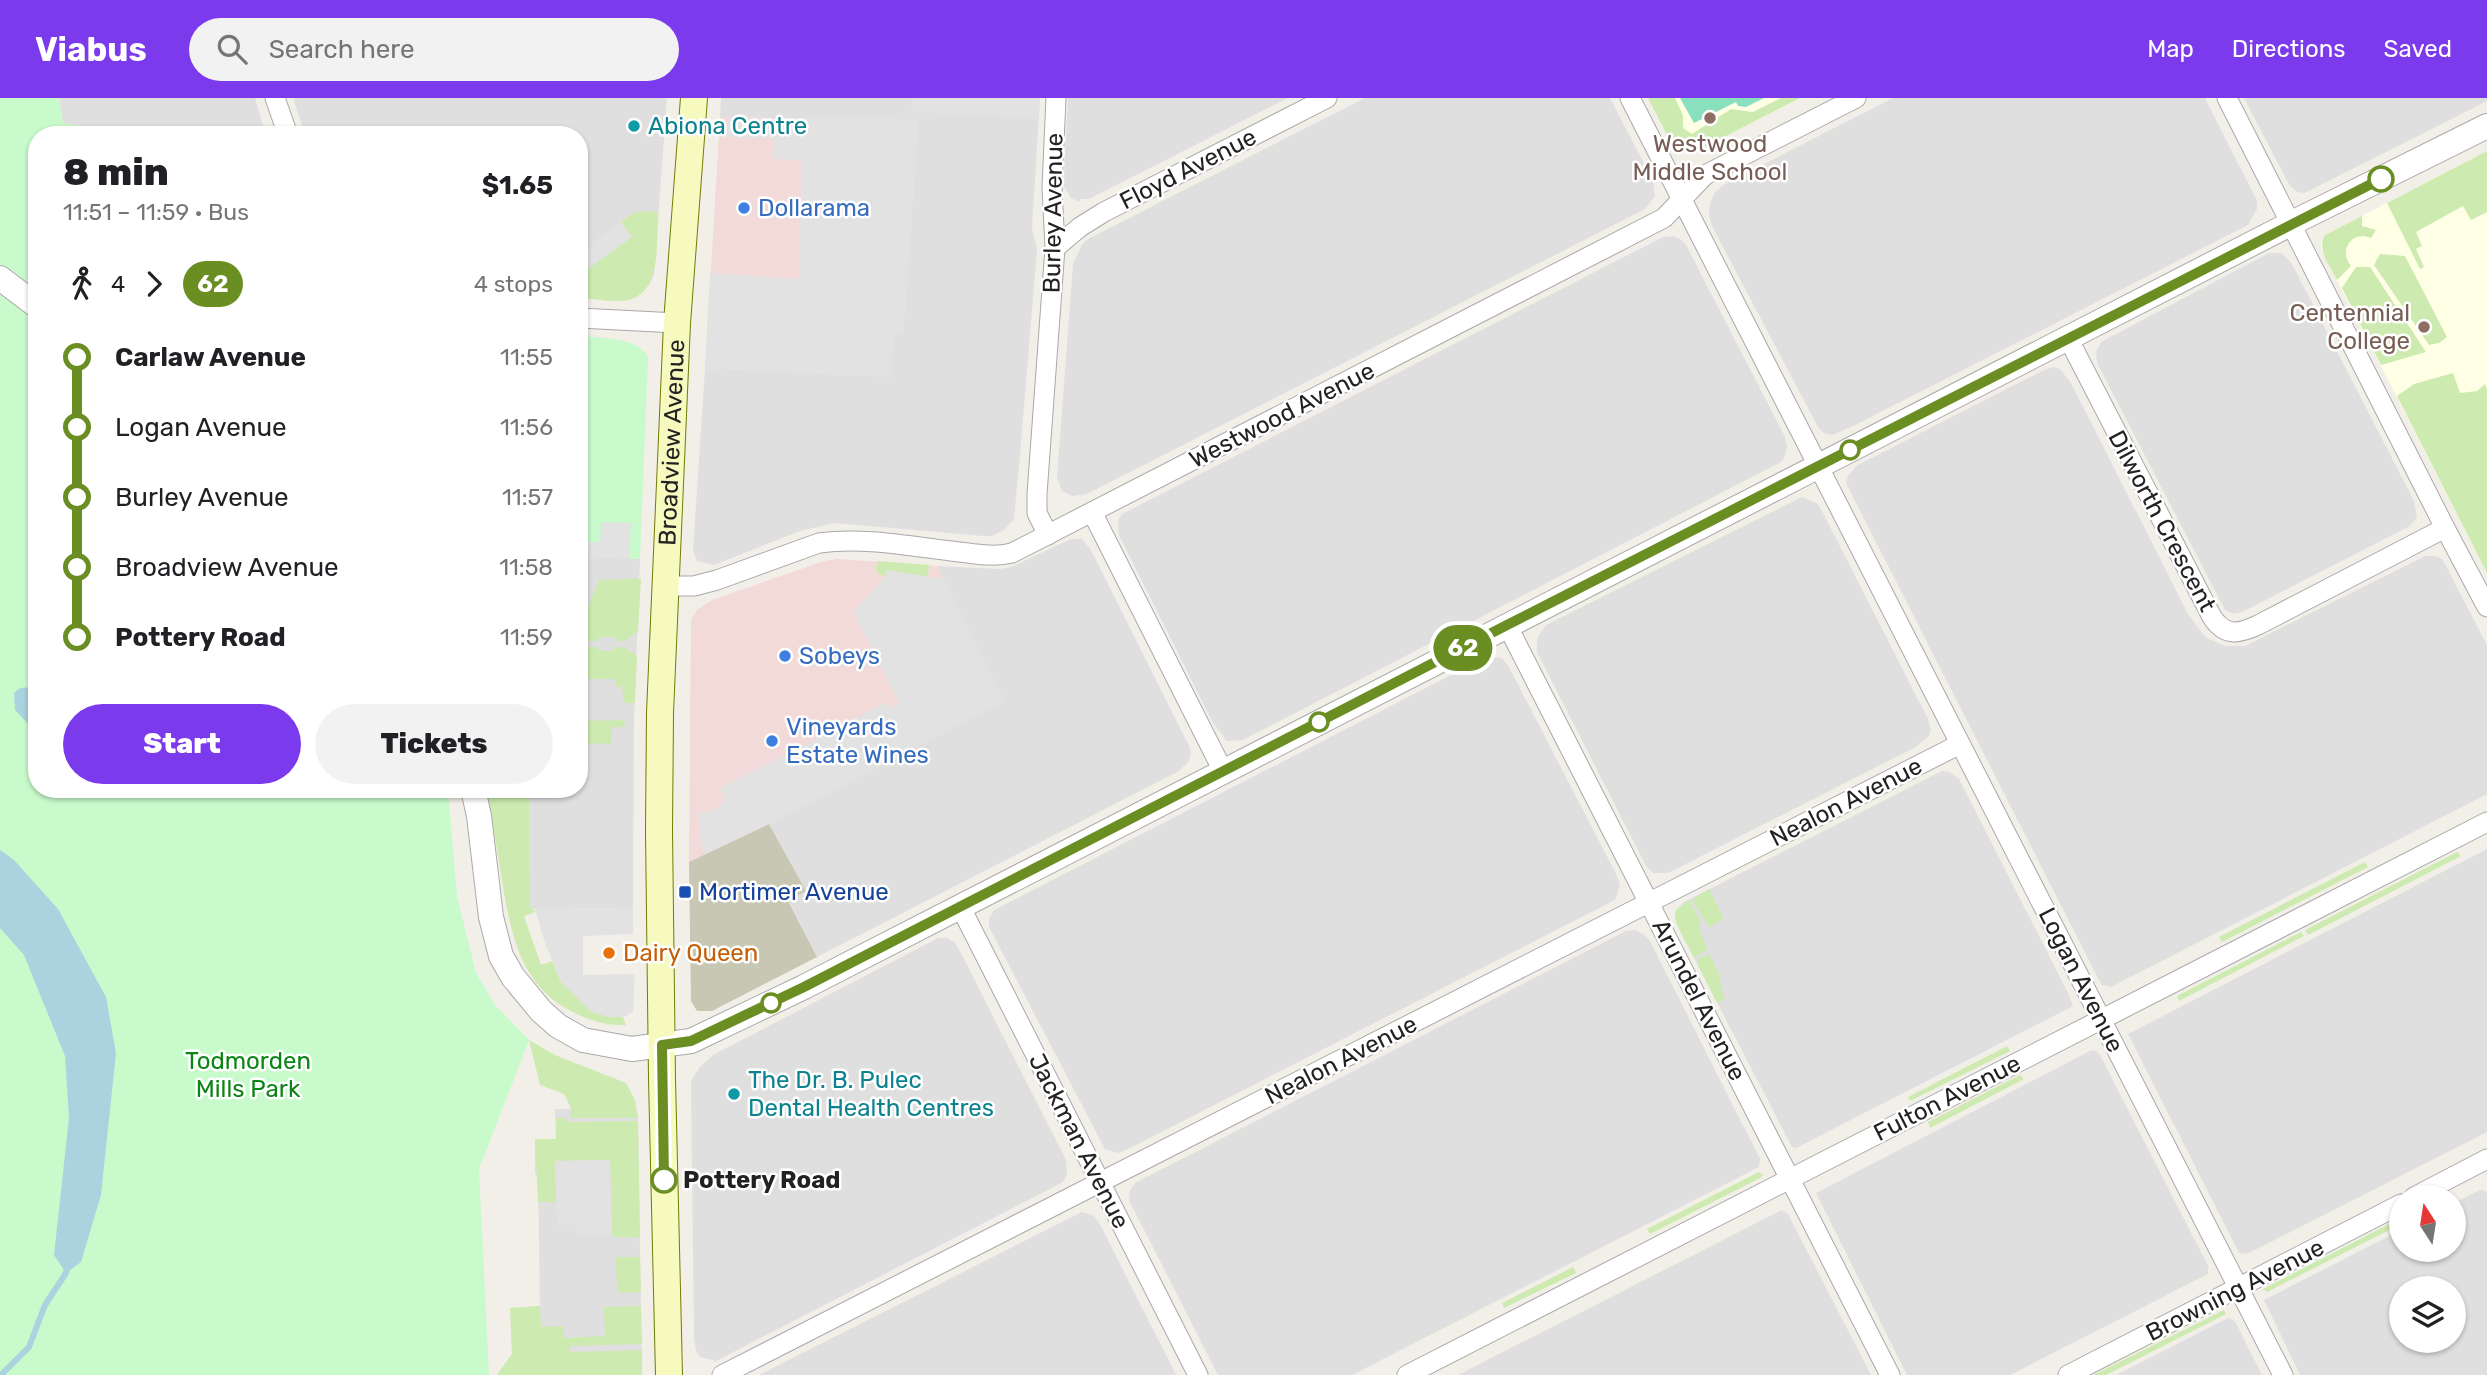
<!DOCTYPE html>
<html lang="en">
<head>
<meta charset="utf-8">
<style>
  body { margin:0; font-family:Rubik,sans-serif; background:#f2f2f2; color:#202124; height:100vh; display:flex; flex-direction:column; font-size:26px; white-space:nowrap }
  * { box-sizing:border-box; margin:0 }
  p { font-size:23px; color:#757577 }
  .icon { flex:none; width:38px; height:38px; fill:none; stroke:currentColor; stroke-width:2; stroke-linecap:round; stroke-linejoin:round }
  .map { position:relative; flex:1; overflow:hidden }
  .sheet { position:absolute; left:28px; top:28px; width:560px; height:672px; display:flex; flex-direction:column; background:#fff; border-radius:28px; box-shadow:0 2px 5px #0004 }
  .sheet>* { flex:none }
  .badge { padding:0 14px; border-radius:23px; font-size:24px; line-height:46px }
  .needle { width:46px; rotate:348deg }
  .controls { position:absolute; left:2389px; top:1087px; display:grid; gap:14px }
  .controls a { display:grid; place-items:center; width:77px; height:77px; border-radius:50%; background:#fff; box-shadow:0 2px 5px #0004; font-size:35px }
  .map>.badge { position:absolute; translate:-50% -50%; box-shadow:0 0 0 4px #fff }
  .legs { display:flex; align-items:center; gap:10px; height:77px; padding:0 35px; font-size:23px }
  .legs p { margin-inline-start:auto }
  .summary { display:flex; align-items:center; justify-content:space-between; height:119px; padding:0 35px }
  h1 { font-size:38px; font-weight:800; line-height:52px }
  .cta { display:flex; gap:14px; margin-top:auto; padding:14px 35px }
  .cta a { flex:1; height:80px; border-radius:42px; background:#7c3aed; color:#fff; font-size:28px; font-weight:800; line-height:80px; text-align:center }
  .cta a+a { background:#f2f2f2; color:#202124 }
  ul { padding:0 35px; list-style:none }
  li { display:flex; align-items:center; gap:24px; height:70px; font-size:26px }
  li i { display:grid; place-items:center; width:10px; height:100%; margin:0 9px; background:currentColor }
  li i::after { content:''; width:18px; height:18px; margin:-9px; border:5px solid; border-radius:50%; background:#fff }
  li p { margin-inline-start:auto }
  li:first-child i { background:linear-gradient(#0000 50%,currentColor 0) }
  li:last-child i { background:linear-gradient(currentColor 50%,#0000 0) }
  header { display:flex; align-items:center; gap:42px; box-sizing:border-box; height:98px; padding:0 35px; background:#7c3aed; color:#fff }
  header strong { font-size:33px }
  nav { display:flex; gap:38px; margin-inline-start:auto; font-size:24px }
  .search { width:490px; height:63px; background:#f2f2f2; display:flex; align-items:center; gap:18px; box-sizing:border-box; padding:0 24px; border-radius:38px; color:#757577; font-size:26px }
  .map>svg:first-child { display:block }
  .residential { fill:#e0dfdf; fill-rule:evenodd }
  .commercial { fill:#f2dad9 }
  .education { fill:#ffffe5 }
  .construction { fill:#c7c7b4 }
  .grass { fill:#cdebb0 }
  .park { fill:#c8facc }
  .pitch { fill:#88e0be }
  .parking { fill:#e2e2e2 }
  .water { fill:#aad3df }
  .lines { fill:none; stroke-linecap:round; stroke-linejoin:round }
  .stream { stroke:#aad3df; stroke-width:6 }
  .minor-casing { stroke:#a9a9a9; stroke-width:21 }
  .tertiary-casing { stroke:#a9a9a9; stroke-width:26 }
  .secondary-casing { stroke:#707d05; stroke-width:28 }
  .minor { stroke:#fff; stroke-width:19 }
  .tertiary { stroke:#fff; stroke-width:24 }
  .secondary { stroke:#f7fabf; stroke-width:26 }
  .line-1-casing { stroke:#fff; stroke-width:16 }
  .line-1 { stroke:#6b8e23; stroke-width:10 }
  .education-dot { fill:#8d6e63; stroke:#fff; stroke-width:2.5 }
  .culture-dot { fill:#0f9aa8; stroke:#fff; stroke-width:2.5 }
  .stop-1-dot { fill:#fff; stroke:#6b8e23; stroke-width:3.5 }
  .shop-dot { fill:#3f7fe0; stroke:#fff; stroke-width:2.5 }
  .transit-dot { fill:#1a4fb4; stroke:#fff; stroke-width:2.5 }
  .food-dot { fill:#e8710a; stroke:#fff; stroke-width:2.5 }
  .labels { text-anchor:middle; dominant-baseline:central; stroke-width:5; stroke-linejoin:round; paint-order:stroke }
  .culture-label { font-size:24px; fill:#0d838f; stroke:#fff; text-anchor:start }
  .education-label { font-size:24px; fill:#785e54; stroke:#fff }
  .street-label { font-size:24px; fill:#222; stroke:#fff }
  .shop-label { font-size:24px; fill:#366cbe; stroke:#fff; text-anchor:start }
  .transit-label { font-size:24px; fill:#164399; stroke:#fff; text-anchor:start }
  .food-label { font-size:24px; fill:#c56008; stroke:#fff; text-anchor:start }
  .park-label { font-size:24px; fill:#0c8416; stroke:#fff }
  .stop-label { font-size:24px; font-weight:bold; fill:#222; stroke:#fff; text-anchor:start }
</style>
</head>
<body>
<header>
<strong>Viabus</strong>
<div class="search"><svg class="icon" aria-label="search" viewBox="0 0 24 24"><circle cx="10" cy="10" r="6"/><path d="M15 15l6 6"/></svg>Search here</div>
<nav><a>Map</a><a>Directions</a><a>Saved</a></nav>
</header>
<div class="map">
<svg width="2487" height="1277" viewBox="0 0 2487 1277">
  <rect width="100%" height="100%" fill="#f2efe9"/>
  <g class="residential">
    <path d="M59 0H255L266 37H130L63 25Z"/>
    <path d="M293 0H667L654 177 649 187 640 196 629 202 579 200V37H305Z"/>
    <path d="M721 0H1040L1032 130 1037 151 1020 358 1014 421 1004 432 992 438H983L835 425 800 433 714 467 697 463 693 453 705 270 891 279 893 234H903L918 22 720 19Z"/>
    <path d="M1068 0H1288L1089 101H1081L1079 104 1071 100 1063 87Z"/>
    <path d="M1365 0H1610L1653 83 1655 98 1645 111 1087 396 1072 398 1062 393 1057 380 1073 166 1082 146 1090 140Z"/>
    <path d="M1893 0H2205L2257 103V111L2248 127 1853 328 1833 337 1825 336 1818 329 1712 128 1709 117 1710 105 1715 94 1725 86Z"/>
    <path d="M2244 0H2487V3L2305 95 2297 94 2290 88Z"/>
    <path d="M1673 138 1680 141 1686 147 1785 339 1787 349 1785 358 1781 364 1243 642 1227 643 1213 625 1119 437 1118 422 1122 416 1663 139Z"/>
    <path d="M2269 155H2282L2292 166 2414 403 2417 419 2410 428 2242 514 2234 516 2225 512 2097 265 2096 254 2101 244Z"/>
    <path d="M2054 269 2061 272 2071 285 2188 516 2205 539 2225 548H2245L2425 458H2435L2441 460 2446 468 2487 547V696L2111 889 2102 887 2098 880 1846 385 1848 378 1856 368 2044 272Z"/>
    <path d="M1802 399 1818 406 1822 413 1928 621 1931 632 1929 638 1914 650 1668 775H1653L1646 768 1537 554V540L1546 527Z"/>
    <path d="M1071 441H1082L1091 452 1190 650 1191 656 1189 663 1179 673 817 859 788 802 806 793 769 726 1004 603 937 468 1000 471 1011 469Z"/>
    <path d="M579 458 640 461 634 622 633 810 535 811 530 809 529 691H579Z"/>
    <path d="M1488 558 1502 560 1509 569 1616 776 1620 787 1615 802 1130 1050 1118 1055 1105 1051 989 829V820L994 812Z"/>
    <path d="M1942 673 1949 674 1959 681 2067 893 2073 908 1796 1050 1792 1049 1678 829 1675 821 1676 812 1684 804Z"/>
    <path d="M2487 751V1034L2247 1156 2239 1155 2128 936Z"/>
    <path d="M1635 832 1643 836 1649 841 1760 1061 1759 1069 1352 1277H1218L1129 1102 1130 1092 1135 1085 1626 833Z"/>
    <path d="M938 840H947L955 845 963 859 1066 1062 1067 1077 1063 1084 716 1263 700 1259 696 1253 694 1239 691 983 699 970 713 957Z"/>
    <path d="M2092 952 2096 953 2100 957 2205 1162 2208 1168V1176L2010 1277H1907L1816 1095Z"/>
    <path d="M555 1011H571V1020H638L642 1277H497L512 1256 510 1210 540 1208 538 1077 535 1076V1041H556Z"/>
    <path d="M2480 1092 2485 1093 2487 1096V1277H2300L2264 1202 2401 1132V1152H2454V1105ZM2401 1190H2454V1242H2401Z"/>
    <path d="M1782 1112 1788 1116 1871 1277H1458Z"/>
    <path d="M1082 1114 1094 1118 1100 1126 1176 1277H759Z"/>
    <path d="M2228 1220 2235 1223 2262 1277H2116Z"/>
  </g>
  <g class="commercial">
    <path d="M720 19 918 21 903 235H893L891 279 705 270Z"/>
    <path d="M838 461 937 468 1004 603 769 726 689 764 691 521 698 511 712 502 824 463Z"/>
  </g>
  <g class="education">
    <path d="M1648 0H1800L1693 55 1669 41Z"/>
    <path d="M2487 53V475L2321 151V145L2325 137Z"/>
  </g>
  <path class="construction" d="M769 726 806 793 788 803 817 859 712 913H697L691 903 689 764Z"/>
  <g class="grass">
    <path d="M1648 0H1675L1683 17V30L1692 36 1731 11 1753 14 1781 0H1800L1693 55 1669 41Z"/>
    <path d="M2487 53V114L2471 122 2463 108 2416 134 2422 148 2416 151 2424 169 2420 171 2387 105Z"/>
    <path d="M641 113 658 114C656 141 663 193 629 202 614 205 595 201 579 200V173L581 176 631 139 621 124 633 115Z"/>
    <path d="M2362 118V128L2376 132 2371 140C2352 132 2338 152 2351 168L2337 182C2330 168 2316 151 2325 137Z"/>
    <path d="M2380 156 2405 158 2447 239 2439 245 2429 247 2374 167Z"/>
    <path d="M2356 169H2370L2426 254 2381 267 2342 190Z"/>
    <path d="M2453 275 2460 295 2477 293 2485 286 2487 291V475L2397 298 2414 286Z"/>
    <path d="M877 463 929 467 928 479 887 472 886 478 879 477 876 472Z"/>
    <path d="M626 481H641L638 533 625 543H615V539H599L598 543H586L579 532 599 482Z"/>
    <path d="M586 549H597L598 552 614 553V549L625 550 637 558 635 605H624L622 589 615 588V581H585L580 557Z"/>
    <path d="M624 622 625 629H612L611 646 579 645V623Z"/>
    <path d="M486 691H529L530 808 536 814 524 818 541 867 552 863 561 884 608 919H623L626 927C609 928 595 924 579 917 517 890 510 831 500 770 496 744 491 718 486 691Z"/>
    <path d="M2457 754 2461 758 2308 837 2305 832Z"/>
    <path d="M2365 764 2368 769 2222 844 2219 839Z"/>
    <path d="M1709 791 1724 821 1709 829 1692 802Z"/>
    <path d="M1689 802 1699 821 1700 833 1708 851 1694 860 1678 829 1675 821 1676 812Z"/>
    <path d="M2301 834 2304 838 2179 903 2177 898Z"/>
    <path d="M1709 856 1720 878 1721 891 1725 901 1717 905 1697 865 1700 860Z"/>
    <path d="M529 942 555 957 626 985 635 1002 638 1020H571V1010L564 996 540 987Z"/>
    <path d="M2007 948 2010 953 1910 1003 1908 999Z"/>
    <path d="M2020 977 2024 981 1930 1030 1928 1024Z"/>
    <path d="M556 1020H565V1024L638 1023 640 1139H614L612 1137 610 1062 556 1063V1104H538L535 1041H556Z"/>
    <path d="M1759 1074 1763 1077 1760 1080 1650 1136 1647 1131Z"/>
    <path d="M2401 1120V1126L2267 1194 2263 1191Z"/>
    <path d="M616 1159H640L641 1194 620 1195 617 1192Z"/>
    <path d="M1573 1169 1576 1175 1504 1210 1502 1205Z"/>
    <path d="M540 1208 541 1229 563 1228 564 1240 605 1238 604 1209 641 1208 642 1246 570 1248V1254L642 1252V1277H497L512 1256 510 1210Z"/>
    <path d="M2224 1212 2226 1216 2106 1277H2093Z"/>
  </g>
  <g class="park">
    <path d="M0 0H59L63 25 130 37H37V691H448L457 798 476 875 496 908 529 942 479 1071 489 1277H0Z"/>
    <path d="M579 238C599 240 638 239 648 259L640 461 579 458Z"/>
  </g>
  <path class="pitch" d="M1680 0H1764L1746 9 1738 8 1736 4 1694 25Z"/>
  <g class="parking">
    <path d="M912 0H1040L1039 21 911 14Z"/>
    <path d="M727 20 918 21 903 235H893L891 279 705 270 710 175 799 181 802 62 773 61 774 41 727 39Z"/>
    <path d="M621 124 632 139 581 176 579 173V155Z"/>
    <path d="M601 424 631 425 629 461 581 458 582 444H600Z"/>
    <path d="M886 472 944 481 1004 603 769 726 705 756 701 744 699 714H708L723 705 724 699 720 690 887 604 890 610 900 606 853 514 886 478Z"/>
    <path d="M633 810V836L583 838V877L635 876 633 914 623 919H608L590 913 561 884 545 845 535 811Z"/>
    <path d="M610 1062 612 1137 577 1138 576 1127H557L555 1063Z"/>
  </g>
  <g class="water">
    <path d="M37 589V635L15 612 14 595 20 590Z"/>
    <path d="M0 752 14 762 58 811 106 899 116 955 101 1097 81 1164 66 1175 54 1157 69 1020 65 958 24 857 0 830Z"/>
  </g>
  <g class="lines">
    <path class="stream" d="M1 1277 29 1249 45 1207 66 1175 68 1167"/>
    <g class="minor-casing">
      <g id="minor">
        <path d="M275 0 288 37"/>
        <path d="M1630 0 2283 1277"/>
        <path d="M2227 0 2445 430 2487 509"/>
        <path d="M1055 150 1080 129 1104 114 1327 0"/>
        <path d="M579 220 677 225"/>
        <path d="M2068 240 2212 519C2225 539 2239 536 2258 527L2445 430"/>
        <path d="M1092 414 1223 673"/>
        <path d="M1048 437 1037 415V396L1055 150 1052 89 1056 0"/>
        <path d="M665 488H694L717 482 819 445C863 439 908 448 951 453 972 455 992 460 1012 455L1664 120 1705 77 1856 0"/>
        <path d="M1507 527 1890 1277"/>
        <path d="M960 808 1198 1277"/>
        <path d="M2414 1099 2487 1061"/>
        <path d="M722 1277 1960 646"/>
        <path d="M1407 1277 2487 724"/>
        <path d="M2068 1277 2401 1106"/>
      </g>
    </g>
    <g class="tertiary-casing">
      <g id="tertiary">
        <path d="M0 180 37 208"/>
        <path d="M473 691 479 718 491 819 501 858 513 879 541 913 558 928 583 942 632 951 691 943 804 889 2292 125 2487 28"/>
      </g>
    </g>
    <g class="secondary-casing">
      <g id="secondary">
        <path id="s1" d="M669 1277 662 981 659 733 660 615 677 225 694 0"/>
      </g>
    </g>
    <use href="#minor" class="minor"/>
    <use href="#tertiary" class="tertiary"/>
    <use href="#secondary" class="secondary"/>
  </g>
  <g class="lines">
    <g class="line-1-casing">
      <path id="line-1" d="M664 1082 662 947 691 943 804 889 1507 527 2381 81"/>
    </g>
    <use href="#line-1" class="line-1"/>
  </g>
  <g class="education-dot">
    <circle cx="1710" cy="20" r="7"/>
    <circle cx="2424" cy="229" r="7"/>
  </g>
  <g class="culture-dot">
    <circle cx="634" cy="28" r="7"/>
    <circle cx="734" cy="996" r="7"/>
  </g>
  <g class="stop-1-dot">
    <circle cx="2381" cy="81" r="12"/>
    <circle cx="1850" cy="352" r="9"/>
    <circle cx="1319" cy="624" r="9"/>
    <circle cx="771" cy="905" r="9"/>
    <circle cx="664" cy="1082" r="12"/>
  </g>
  <g class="shop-dot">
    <circle cx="744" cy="110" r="7"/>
    <circle cx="785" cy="558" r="7"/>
    <circle cx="772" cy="643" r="7"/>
  </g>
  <rect class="transit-dot" x="678" y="787" width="14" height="14" rx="3.5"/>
  <circle class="food-dot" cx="609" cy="855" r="7"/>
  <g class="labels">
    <g class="culture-label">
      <text x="648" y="28">Abiona Centre</text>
      <text x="748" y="982">The Dr. B. Pulec<tspan x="748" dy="28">Dental Health Centres</tspan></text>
    </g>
    <g class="education-label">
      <text x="1710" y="46">Westwood<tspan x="1710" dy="28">Middle School</tspan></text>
      <text x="2410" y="215" text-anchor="end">Centennial<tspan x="2410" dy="28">College</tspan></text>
    </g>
    <g class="street-label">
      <text transform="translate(1188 71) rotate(-27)">Floyd Avenue</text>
      <text transform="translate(1053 115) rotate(-89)">Burley Avenue</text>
      <text transform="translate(1282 317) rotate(-27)">Westwood Avenue</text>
      <text stroke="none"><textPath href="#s1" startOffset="933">Broadview Avenue</textPath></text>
      <text transform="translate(2162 423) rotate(62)">Dilworth Crescent</text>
      <text transform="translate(1846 704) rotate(-27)">Nealon Avenue</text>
      <text transform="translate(2081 882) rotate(63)">Logan Avenue</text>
      <text transform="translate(1699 902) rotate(63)">Arundel Avenue</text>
      <text transform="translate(1341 962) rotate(-27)">Nealon Avenue</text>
      <text transform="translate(1947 1000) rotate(-27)">Fulton Avenue</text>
      <text transform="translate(1079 1043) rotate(63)">Jackman Avenue</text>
      <text transform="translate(2235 1192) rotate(-27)">Browning Avenue</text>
    </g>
    <g class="shop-label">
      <text x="758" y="110">Dollarama</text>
      <text x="799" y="558">Sobeys</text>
      <text x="786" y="629">Vineyards<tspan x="786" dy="28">Estate Wines</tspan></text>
    </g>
    <g class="transit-label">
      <text x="699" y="794">Mortimer Avenue</text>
    </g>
    <g class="food-label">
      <text x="623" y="855">Dairy Queen</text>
    </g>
    <g class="park-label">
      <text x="248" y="963">Todmorden<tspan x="248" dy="28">Mills Park</tspan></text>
    </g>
    <g class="stop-label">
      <text x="683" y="1082">Pottery Road</text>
    </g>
  </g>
</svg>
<div class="controls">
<a><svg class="needle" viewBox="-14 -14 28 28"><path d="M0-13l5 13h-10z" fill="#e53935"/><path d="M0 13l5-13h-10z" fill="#757577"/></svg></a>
<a><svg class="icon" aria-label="layers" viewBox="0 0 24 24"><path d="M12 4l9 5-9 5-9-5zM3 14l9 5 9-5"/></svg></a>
</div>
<b class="badge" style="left:1463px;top:550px;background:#6b8e23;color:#fff">62</b>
<section class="sheet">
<div class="summary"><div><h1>8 min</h1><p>11:51 – 11:59 · Bus</p></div><b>$1.65</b></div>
<div class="legs"><svg class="icon" aria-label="walk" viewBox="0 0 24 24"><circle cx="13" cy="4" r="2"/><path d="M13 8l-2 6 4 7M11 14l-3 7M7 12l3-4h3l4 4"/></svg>4<svg class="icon" aria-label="forward" viewBox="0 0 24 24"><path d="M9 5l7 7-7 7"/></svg><b class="badge" style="background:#6b8e23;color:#fff">62</b><p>4 stops</p></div>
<ul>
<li><i style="color:#6b8e23"></i><b>Carlaw Avenue</b><p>11:55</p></li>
<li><i style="color:#6b8e23"></i><span>Logan Avenue</span><p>11:56</p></li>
<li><i style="color:#6b8e23"></i><span>Burley Avenue</span><p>11:57</p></li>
<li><i style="color:#6b8e23"></i><span>Broadview Avenue</span><p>11:58</p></li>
<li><i style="color:#6b8e23"></i><b>Pottery Road</b><p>11:59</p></li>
</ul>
<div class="cta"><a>Start</a><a>Tickets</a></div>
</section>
</div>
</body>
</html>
